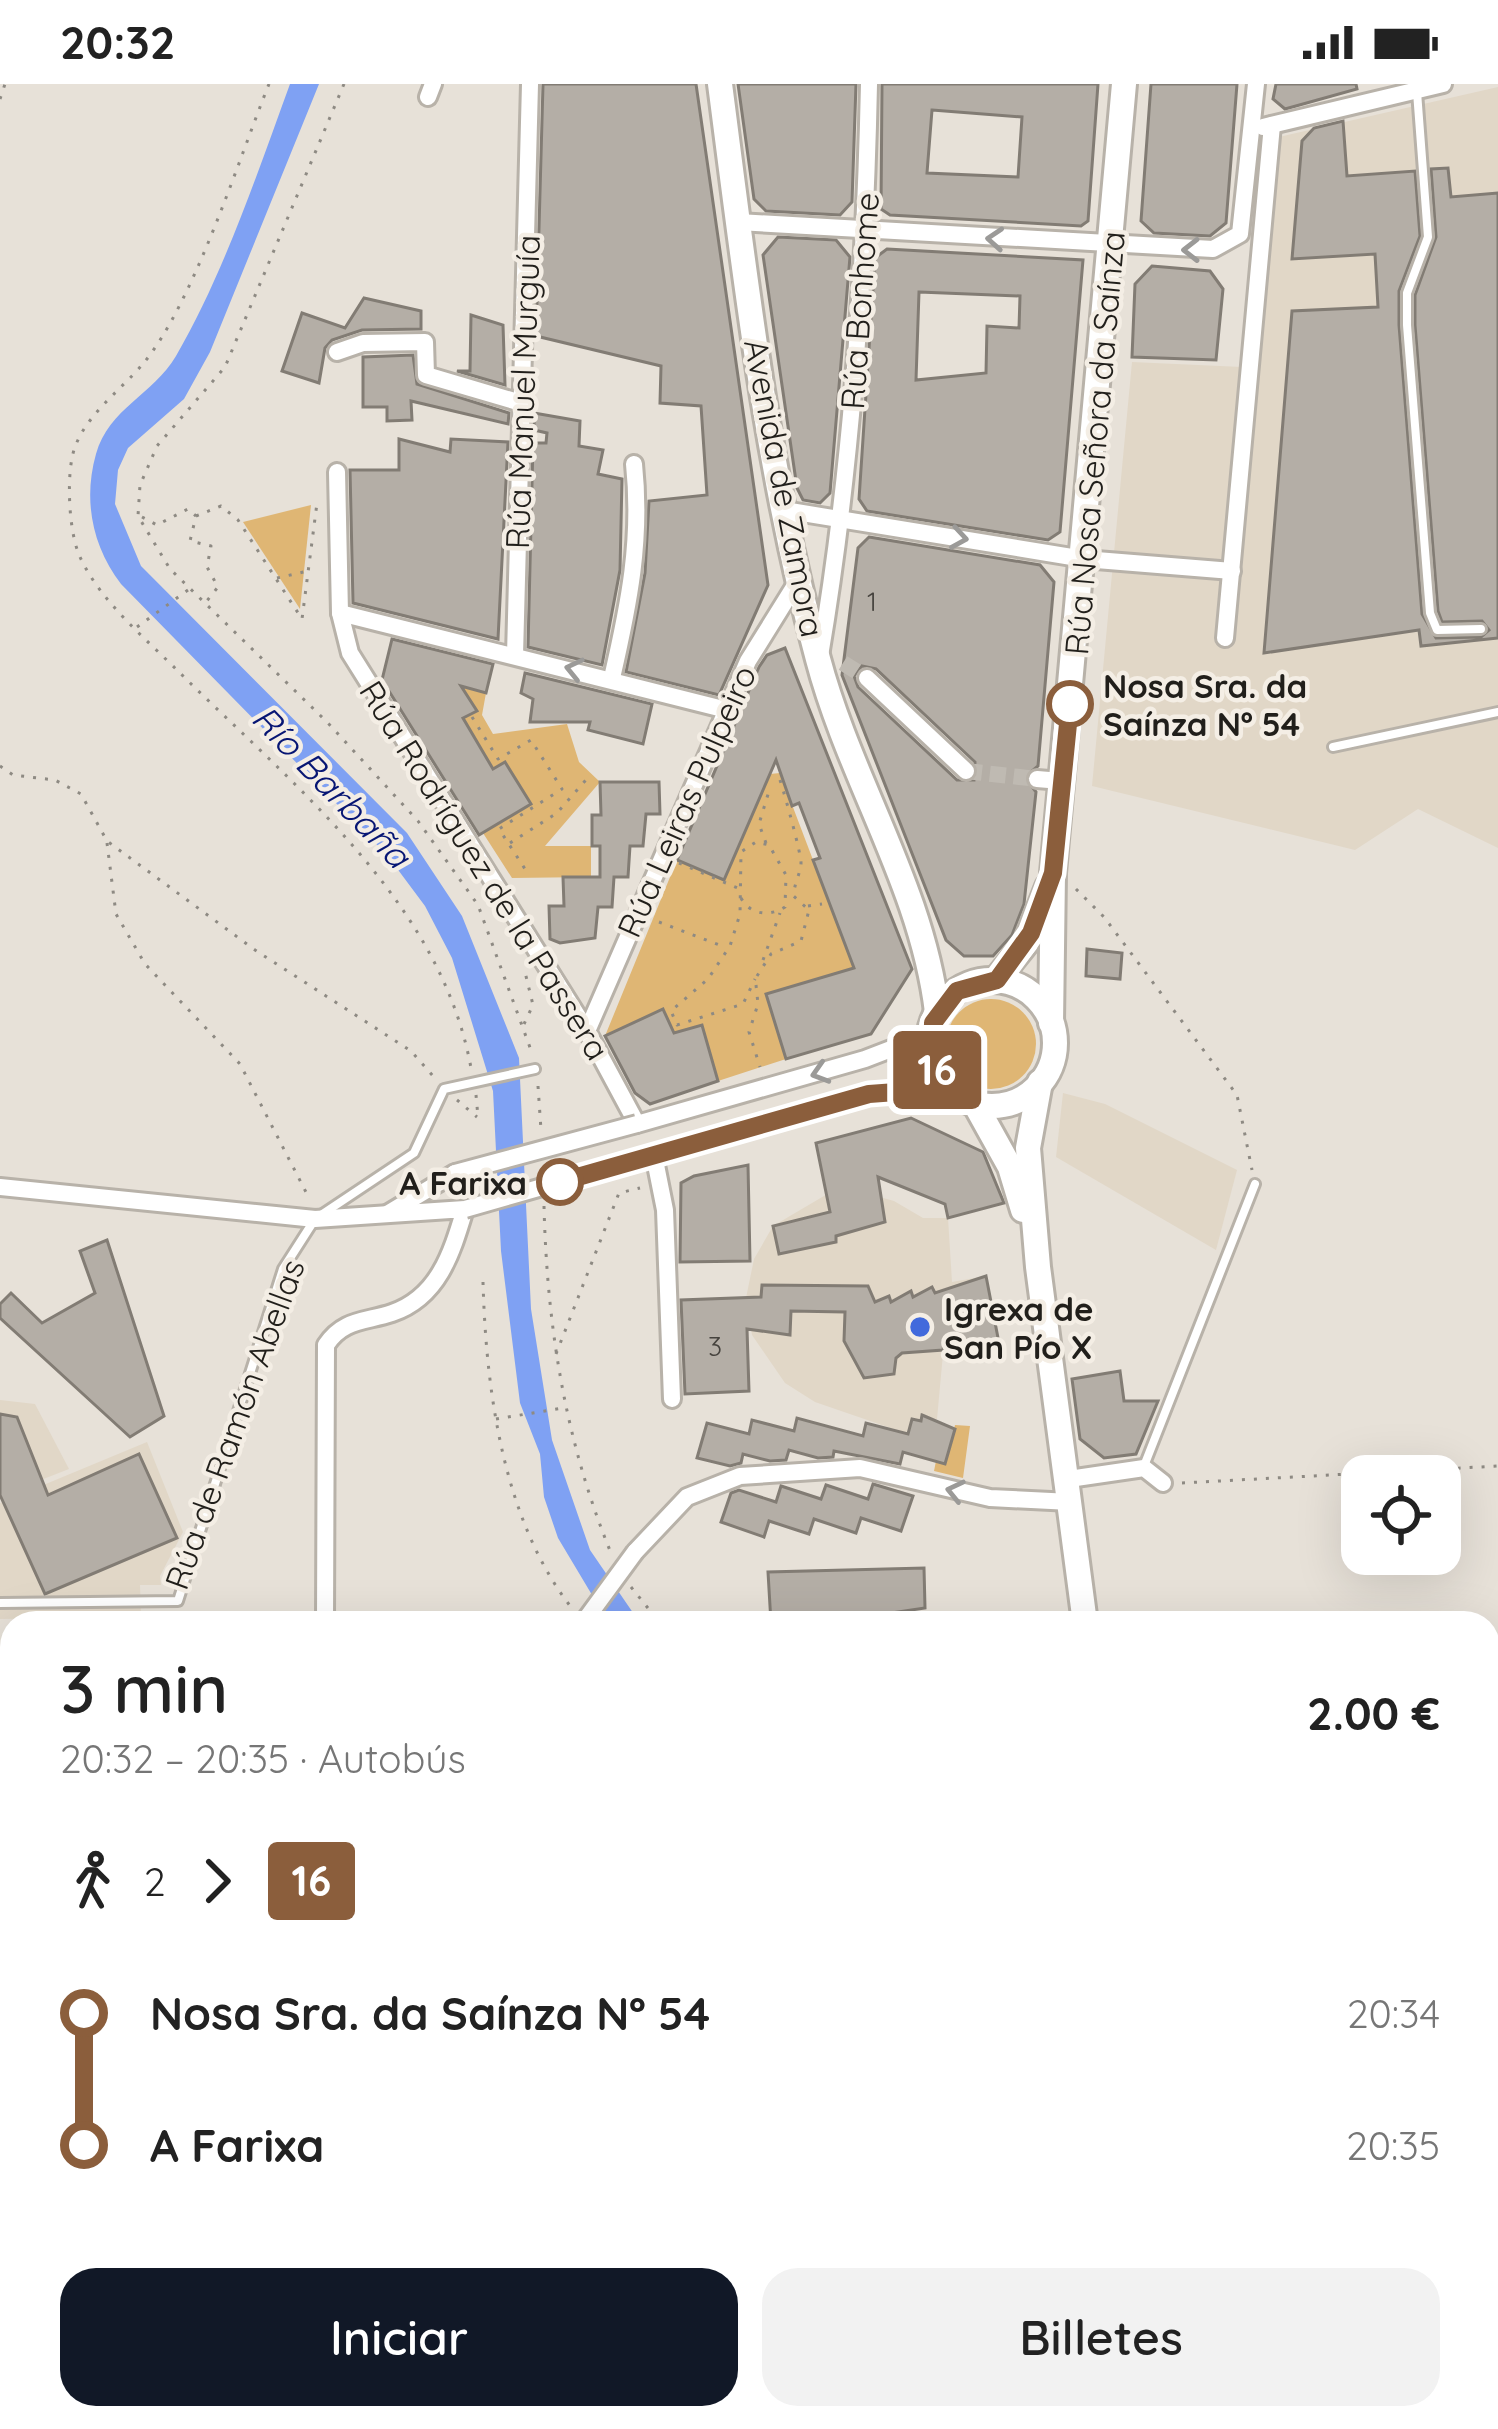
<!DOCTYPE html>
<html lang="es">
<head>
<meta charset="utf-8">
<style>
  body { margin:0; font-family:Quicksand,sans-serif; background:#f2f2f2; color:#222; height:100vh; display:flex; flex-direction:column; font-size:45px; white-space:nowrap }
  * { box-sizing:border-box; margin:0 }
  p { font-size:39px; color:#767676 }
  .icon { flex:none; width:66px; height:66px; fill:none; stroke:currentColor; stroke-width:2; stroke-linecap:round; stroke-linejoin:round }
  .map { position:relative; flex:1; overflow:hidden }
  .side { position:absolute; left:0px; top:1527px; width:1500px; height:819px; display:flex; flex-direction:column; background:#fff; border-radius:36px 36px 0 0; box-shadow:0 12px 48px #0002 }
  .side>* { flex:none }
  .badge { padding:0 24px; border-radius:9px; font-size:42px; line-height:78px }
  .buttons { position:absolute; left:1341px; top:1371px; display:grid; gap:24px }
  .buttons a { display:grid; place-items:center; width:120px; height:120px; border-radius:24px; background:#fff; box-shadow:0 12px 48px #0002; font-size:60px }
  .map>.badge { position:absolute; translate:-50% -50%; box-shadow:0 0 0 6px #fff }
  .legs { display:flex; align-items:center; gap:18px; height:132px; padding:0 60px; font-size:39px }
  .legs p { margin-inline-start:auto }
  .summary { display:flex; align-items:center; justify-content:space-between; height:204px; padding:0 60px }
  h1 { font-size:66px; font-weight:600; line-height:90px }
  .cta { display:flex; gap:24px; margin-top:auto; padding:24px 60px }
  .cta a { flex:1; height:138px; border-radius:36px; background:#111827; color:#fff; font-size:48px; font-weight:600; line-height:138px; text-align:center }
  .cta a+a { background:#f2f2f2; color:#222 }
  ul { padding:0 60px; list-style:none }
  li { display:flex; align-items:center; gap:42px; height:132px; font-size:45px }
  li i { display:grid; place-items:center; width:18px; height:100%; margin:0 15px; background:currentColor }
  li i::after { content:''; width:30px; height:30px; margin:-15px; border:9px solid; border-radius:50%; background:#fff }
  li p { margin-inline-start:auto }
  li:first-child i { background:linear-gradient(#0000 50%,currentColor 0) }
  li:last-child i { background:linear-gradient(currentColor 50%,#0000 0) }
  .status { display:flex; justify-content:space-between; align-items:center; height:84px; padding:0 60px; background:#fff; direction:ltr }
  .status svg { height:33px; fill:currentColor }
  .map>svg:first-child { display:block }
  .built { fill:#e1d7c7 }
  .green { fill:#dfb674 }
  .water { fill:#7fa1f3 }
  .building { fill:#b4aea6; stroke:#827c74; stroke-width:3; fill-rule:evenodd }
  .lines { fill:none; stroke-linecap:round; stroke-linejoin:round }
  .street-tunnel { stroke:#bfbab2; stroke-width:16; stroke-dasharray:16 8; stroke-linecap:butt }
  .lane-casing { stroke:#b8b2a9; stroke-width:14 }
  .street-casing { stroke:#b8b2a9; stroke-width:22 }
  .secondary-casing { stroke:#b8b2a9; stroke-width:30 }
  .path { stroke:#8e8a83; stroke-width:3; stroke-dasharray:3 9; stroke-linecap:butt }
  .lane { stroke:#fff; stroke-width:8 }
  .street { stroke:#fff; stroke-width:16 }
  .secondary { stroke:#fff; stroke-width:24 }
  .street-bridge-casing { stroke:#b8b2a9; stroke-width:22; stroke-linecap:butt }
  .street-bridge { stroke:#fff; stroke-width:16 }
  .oneway { stroke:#9b9a98 }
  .line-1-casing { stroke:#fff; stroke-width:27 }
  .line-1 { stroke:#8b5e3c; stroke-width:18 }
  .stop-1-dot { fill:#fff; stroke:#8b5e3c; stroke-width:6 }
  .poi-dot { fill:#426adc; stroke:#f4eee5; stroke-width:4.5 }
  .labels { text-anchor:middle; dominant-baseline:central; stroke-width:9; stroke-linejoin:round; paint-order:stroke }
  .number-label { font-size:27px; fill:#46433e }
  .street-label { font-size:33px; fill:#211f1b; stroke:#f4eee5 }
  .stop-label { font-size:33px; font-weight:bold; fill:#211f1b; stroke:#f4eee5; text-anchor:start }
  .poi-label { font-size:33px; font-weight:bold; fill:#211f1b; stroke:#f4eee5; text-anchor:start }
  .water-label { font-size:36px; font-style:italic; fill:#071674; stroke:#f4eee5 }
</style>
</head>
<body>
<div class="status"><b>20:32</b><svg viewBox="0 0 49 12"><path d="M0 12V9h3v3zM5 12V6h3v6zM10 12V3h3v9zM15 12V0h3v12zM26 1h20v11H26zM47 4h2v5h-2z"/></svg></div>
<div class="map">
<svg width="1498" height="2345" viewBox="0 0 1498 2345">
  <rect width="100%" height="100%" fill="#e7e1d8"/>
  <g class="built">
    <path d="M1498 3V764L1418 725 1355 766 1092 702 1132 278 1242 283 1270 55Z"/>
    <path d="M1063 1009 1105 1020 1237 1086 1216 1166 1056 1073Z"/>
    <path d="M858 1107 894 1117 923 1134H948L952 1198 986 1192 999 1259H944L937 1335H912L908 1350 815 1318 785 1299 752 1251 746 1214 754 1175 773 1142 829 1109Z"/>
    <path d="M0 1316 35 1320 69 1385 0 1412Z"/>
    <path d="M147 1358 183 1448 160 1492 161 1501H140L141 1533 0 1535V1419Z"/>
  </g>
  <g class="green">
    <path d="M311 421 300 525 243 438Z"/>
    <path d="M461 602 486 609 482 631 493 650 567 640 579 678 600 698 545 762H591V793L512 794 483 749 531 720 506 678 493 685 463 634 477 626Z"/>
    <path d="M780 689 854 884 767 910 786 975 718 997 702 941 674 949 663 926 605 952 677 776 724 795 770 690Z"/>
    <circle cx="991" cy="960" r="45"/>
    <path d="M955 1341 970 1342 963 1394 934 1387 936 1377 946 1379Z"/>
    <path d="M1161 2334H1255L1254 2345H1159Z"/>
  </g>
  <path class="water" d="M290 0H319L210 268 184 315 128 364 118 386 115 420 141 482 407 749 462 832 519 974 531 1225 552 1356 590 1466 640 1539H613L604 1531 558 1454 544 1413 540 1370 520 1319 501 1167 493 1007 452 874 425 822 387 771 121 500C92 462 83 416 96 370 109 324 153 311 176 272 224 189 257 90 290 0Z"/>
  <g class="building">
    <path d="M543 0H696L768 501 719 611 626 588 645 489 649 417 707 411 701 322 660 319 661 282 536 252Z"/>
    <path d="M738 0H856L852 118 840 131 766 127 754 115Z"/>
    <path d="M882 0H1098L1088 137 1081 142 890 131 881 125ZM932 26 1022 33 1018 93 927 89Z"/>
    <path d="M1151 0H1237L1226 139 1210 152 1154 149 1141 137Z"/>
    <path d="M1276 0H1356L1357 5 1285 25 1273 15Z"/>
    <path d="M1343 37 1347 92 1415 87 1420 152 1399 207V241L1422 530 1436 554 1481 553 1489 546 1482 537 1442 538 1438 527 1415 241V211L1436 153 1431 85 1448 84 1451 113 1498 109V554L1421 562 1419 546 1264 569 1292 227 1378 223 1375 170 1292 175 1302 57 1314 44Z"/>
    <path d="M778 153 836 156 850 173 830 409 820 419 803 416 797 404 763 171Z"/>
    <path d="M887 165 1083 176 1060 448 1048 456 867 427 859 415 875 174ZM919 208 1020 212 1019 244 987 242 986 289 916 296Z"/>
    <path d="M1152 182 1210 187 1223 205 1216 276 1132 273 1135 200Z"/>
    <path d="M364 214 421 227V245L362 246 332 256 325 264 319 299 282 287 302 229 345 244Z"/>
    <path d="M471 231 503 241 505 301 457 287H470Z"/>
    <path d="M413 271 417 300 509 329 508 340 411 317 412 336 387 337V323H363V273Z"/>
    <path d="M534 329 580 337 579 362 603 366 598 390 622 395 620 486 602 581 528 563 533 359H546L547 349 534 346Z"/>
    <path d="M399 355 450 368 451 355 508 358 498 555 353 519 350 386H399Z"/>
    <path d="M869 453 1040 481 1054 498 1038 682 1025 693 1036 708 1024 820 1012 851 993 872H964L946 856 842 591 858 464ZM862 582 876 585 975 678 974 696H957L858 603 854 592Z"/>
    <path d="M392 555 493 580 486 609 461 602 477 627 463 634 493 685 505 678 531 720 479 751 382 596Z"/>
    <path d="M785 564 912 885 871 950 786 975 766 910 854 884 813 776 820 774 799 719 792 722 776 676 724 796 677 776 759 583 767 571Z"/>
    <path d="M525 589 652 620 643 660 588 646 590 638H530L533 615 521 609Z"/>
    <path d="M600 698H659L660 730H646L643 762H630L628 793H614L612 823H598L595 854 560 859 550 855 549 822H564L563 793H600V762H592V731H601Z"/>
    <path d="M1087 865 1122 869 1120 895 1086 892Z"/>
    <path d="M663 925 674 949 702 941 718 997 650 1020 635 1009 605 952Z"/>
    <path d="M911 1034 983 1068 1004 1119 948 1134 945 1120 878 1093 885 1138 836 1152V1158L779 1170 773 1142 830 1128 816 1059Z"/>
    <path d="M748 1081 750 1177 680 1178 681 1099 694 1092Z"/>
    <path d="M107 1156 164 1332 130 1353 0 1234V1220L11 1209 42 1239 95 1209 80 1167Z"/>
    <path d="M986 1192 999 1259H944L943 1266 902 1269 896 1274 894 1290 864 1294 844 1257 845 1228 791 1227 790 1251 747 1245 749 1307 685 1310 681 1216 761 1213 762 1201 868 1202 875 1218 889 1212 891 1218 911 1207 913 1213 932 1203 935 1209Z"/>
    <path d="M1120 1287 1124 1317H1158L1136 1370 1104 1374 1080 1355 1072 1295Z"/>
    <path d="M0 1330 17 1333 48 1411 139 1370 177 1454 45 1510 0 1411Z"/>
    <path d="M922 1331 955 1345 945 1380 903 1368 900 1380 834 1367 833 1373 818 1374 789 1366 786 1376 770 1377 743 1370 741 1379 730 1382 697 1374 707 1339 749 1350 752 1336 794 1347 797 1334 863 1352 866 1339 908 1350 912 1335 921 1337Z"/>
    <path d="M873 1400 913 1412 901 1447 861 1434 856 1449 814 1435 809 1450 769 1437 764 1453 721 1438 731 1409 739 1406 776 1418 781 1402 821 1415 826 1401 868 1415Z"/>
    <path d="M924 1484 925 1524 824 1539H771L768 1488Z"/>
  </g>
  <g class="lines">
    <g class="street-tunnel">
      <path d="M843 579 867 594"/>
      <path d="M966 687 1037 695"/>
    </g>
    <g class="lane-casing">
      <g id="lane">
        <path d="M1417 8 1428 153 1407 209V241L1430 529 1437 546 1481 545"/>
        <path d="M1333 663 1498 628"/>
        <path d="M1144 1382 1255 1100"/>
        <path d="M0 1519 178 1517 283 1185 315 1135 414 1069 444 1005 535 985"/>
      </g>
    </g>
    <g class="street-casing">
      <g id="street">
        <path d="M428 13 433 0"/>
        <path d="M1263 43 1443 0"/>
        <path d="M738 138 1213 165 1240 150 1256 0"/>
        <path d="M337 268 363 259 425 258 426 291 521 319"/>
        <path d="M337 388 340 529 350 569 587 947 637 1040 865 975 930 950"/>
        <path d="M784 426 1084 475 1232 487"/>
        <path d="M340 529 727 626"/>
        <path d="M1225 554 1272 41"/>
        <path d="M515 571 530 0"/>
        <path d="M820 572C852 383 865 192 869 0"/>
        <path d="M612 594C629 520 642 456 634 380"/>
        <path d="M867 594 966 687"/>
        <path d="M1037 695 1061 697"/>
        <path d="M587 947 748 577 799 495"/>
        <path d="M0 1103 315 1135 465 1125C452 1168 439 1213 392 1229 365 1238 343 1235 326 1261L325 1539"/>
        <path d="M387 1130 455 1089"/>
        <path d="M672 1315 665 1126 654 1071 869 1010 950 1004"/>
        <path d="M1069 1395 1144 1384 1163 1399"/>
        <path d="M635 1468 687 1413 740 1392 860 1384 990 1414 1071 1418"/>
        <path d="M1488 1748 1498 1755"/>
        <path d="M0 1840 12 1837"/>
        <path d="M1488 2078 1498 2081"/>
        <path d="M863 2334 866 2345"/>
        <path d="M1434 2334 1493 2337"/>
        <path d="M202 2345 203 2334"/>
        <path d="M1364 2345V2334"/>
      </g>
    </g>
    <g class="secondary-casing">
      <g id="secondary">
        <path d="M720 0C745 192 767 388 818 575 850 696 922 803 937 928"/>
        <path d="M996 896 1026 859 1048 803"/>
        <circle cx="992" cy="959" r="63"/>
        <path d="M1051 939 1053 789 1124 0"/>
        <path d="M1040 998 1028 1064 1038 1183 1085 1539"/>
        <path d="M975 1020 1010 1083 1023 1126"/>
        <path d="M1086 2345 1087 2334"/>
      </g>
    </g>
    <g class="path">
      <path d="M269 0C238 77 193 221 142 281 119 308 79 336 72 374 67 399 69 449 80 473 100 517 146 555 180 589 294 702 441 818 471 984"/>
      <path d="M344 0 225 283 157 362 140 401 138 432 170 485 328 639 418 737 478 821 532 969"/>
      <path d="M0 15 5 0"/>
      <path d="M196 432 221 422 238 436 302 535 317 419"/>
      <path d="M142 433 157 441 188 425 196 432 190 457 211 462 207 483 218 503 206 518"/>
      <path d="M277 494 308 487"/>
      <path d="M137 543 188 506"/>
      <path d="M472 633 498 675 531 656 562 705 499 745 527 788"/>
      <path d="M0 682 13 691 55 696 81 710 107 757 255 866 411 967 433 992"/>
      <path d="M780 696C784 708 802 772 801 780 800 790 795 798 794 808"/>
      <path d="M107 759 116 830 145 880 240 980 308 1112"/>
      <path d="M510 759 557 729 591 690"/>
      <path d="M766 759 759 740 769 707"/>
      <path d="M679 779 740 805"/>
      <path d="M1076 805 1104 833 1237 1011 1252 1086"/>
      <path d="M741 814C750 831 770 833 785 823L786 791 769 761 756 758 741 768 740 830 730 862 708 895 671 927 677 941 743 920 755 895"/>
      <path d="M808 822 822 820"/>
      <path d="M659 838 722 862"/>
      <path d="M763 876 780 829"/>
      <path d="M757 892 771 870 801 857 809 826 789 808"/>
      <path d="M756 901 758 920 749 948 760 983"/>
      <path d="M524 940 533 921 525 888"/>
      <path d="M538 1002 541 1046"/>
      <path d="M476 1011 478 1033"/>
      <path d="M457 1016 477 1033"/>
      <path d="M544 1122C547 1242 565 1357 611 1469"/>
      <path d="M483 1198C486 1306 503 1436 571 1523"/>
      <path d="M556 1270 619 1109 640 1104"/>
      <path d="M496 1335 563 1324"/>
      <path d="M1182 1399 1498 1382"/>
      <path d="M631 1503 660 1539"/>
      <path d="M458 2334 463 2345"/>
      <path d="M531 2334 536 2345"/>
      <path d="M599 2334 609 2345"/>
    </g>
    <use href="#lane" class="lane"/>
    <use href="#street" class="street"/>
    <use href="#secondary" class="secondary"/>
    <g class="street-bridge-casing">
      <g id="street-bridge">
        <path d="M455 1089 637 1040"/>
        <path d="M465 1125 654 1071"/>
        <path d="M583 1539 635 1468"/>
      </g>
    </g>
    <use href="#street-bridge" class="street-bridge"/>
  </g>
  <defs><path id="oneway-chevron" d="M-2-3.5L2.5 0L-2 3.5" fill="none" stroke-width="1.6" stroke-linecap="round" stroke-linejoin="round" transform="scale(3)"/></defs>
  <g class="oneway">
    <use href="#oneway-chevron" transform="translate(995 155) rotate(-176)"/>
    <use href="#oneway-chevron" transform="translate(1191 166) rotate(180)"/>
    <use href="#oneway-chevron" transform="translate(959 454) rotate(9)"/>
    <use href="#oneway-chevron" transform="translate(574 585) rotate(-167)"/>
    <use href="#oneway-chevron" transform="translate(820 989) rotate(163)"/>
    <use href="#oneway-chevron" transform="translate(955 1407) rotate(-167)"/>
  </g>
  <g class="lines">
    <g class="line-1-casing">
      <path id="line-1" d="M560 1098 869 1010 950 1004 932 974 933 939 957 907 997 896 1031 849 1053 789 1070 620"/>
    </g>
    <use href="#line-1" class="line-1"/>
  </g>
  <g class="stop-1-dot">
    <circle cx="1070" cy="620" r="21"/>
    <circle cx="560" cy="1098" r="21"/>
  </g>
  <circle class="poi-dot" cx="920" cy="1243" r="12"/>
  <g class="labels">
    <g class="number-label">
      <text x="872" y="517">1</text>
      <text x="715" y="1262">3</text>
    </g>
    <g class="street-label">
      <text transform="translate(859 217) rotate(-86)">Rúa Bonhome</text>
      <text transform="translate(522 308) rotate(-88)">Rúa Manuel Murguía</text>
      <text transform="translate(1094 359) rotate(-85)">Rúa Nosa Señora da Saínza</text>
      <text transform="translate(785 404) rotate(79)">Avenida de Zamora</text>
      <text transform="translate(686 717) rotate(-66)">Rúa Leiras Pulpeiro</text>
      <text transform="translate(485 786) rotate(58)">Rúa Rodríguez de la Passera</text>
      <text transform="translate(234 1340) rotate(-70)">Rúa de Ramón Abellas</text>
    </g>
    <g class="stop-label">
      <text x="1103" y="601">Nosa Sra. da<tspan x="1103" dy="38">Saínza Nº 54</tspan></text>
      <text x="527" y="1098" text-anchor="end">A Farixa</text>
    </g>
    <g class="poi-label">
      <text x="944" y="1224">Igrexa de<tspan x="944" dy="38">San Pío X</tspan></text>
    </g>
    <g class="water-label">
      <text transform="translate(332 702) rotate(46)">Río Barbaña</text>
    </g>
  </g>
</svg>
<div class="buttons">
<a><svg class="icon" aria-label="locate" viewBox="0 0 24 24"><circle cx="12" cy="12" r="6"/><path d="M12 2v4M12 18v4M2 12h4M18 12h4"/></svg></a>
</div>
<b class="badge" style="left:937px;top:986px;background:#8b5e3c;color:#fff">16</b>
<section class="side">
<div class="summary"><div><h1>3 min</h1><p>20:32 – 20:35 · Autobús</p></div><b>2.00 €</b></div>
<div class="legs"><svg class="icon" aria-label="walk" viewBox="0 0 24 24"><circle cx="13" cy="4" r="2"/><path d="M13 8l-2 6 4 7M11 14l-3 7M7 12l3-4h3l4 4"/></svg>2<svg class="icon" aria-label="forward" viewBox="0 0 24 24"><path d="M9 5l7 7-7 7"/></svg><b class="badge" style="background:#8b5e3c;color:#fff">16</b></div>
<ul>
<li><i style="color:#8b5e3c"></i><b>Nosa Sra. da Saínza Nº 54</b><p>20:34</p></li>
<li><i style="color:#8b5e3c"></i><b>A Farixa</b><p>20:35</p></li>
</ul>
<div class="cta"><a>Iniciar</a><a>Billetes</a></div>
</section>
</div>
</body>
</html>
